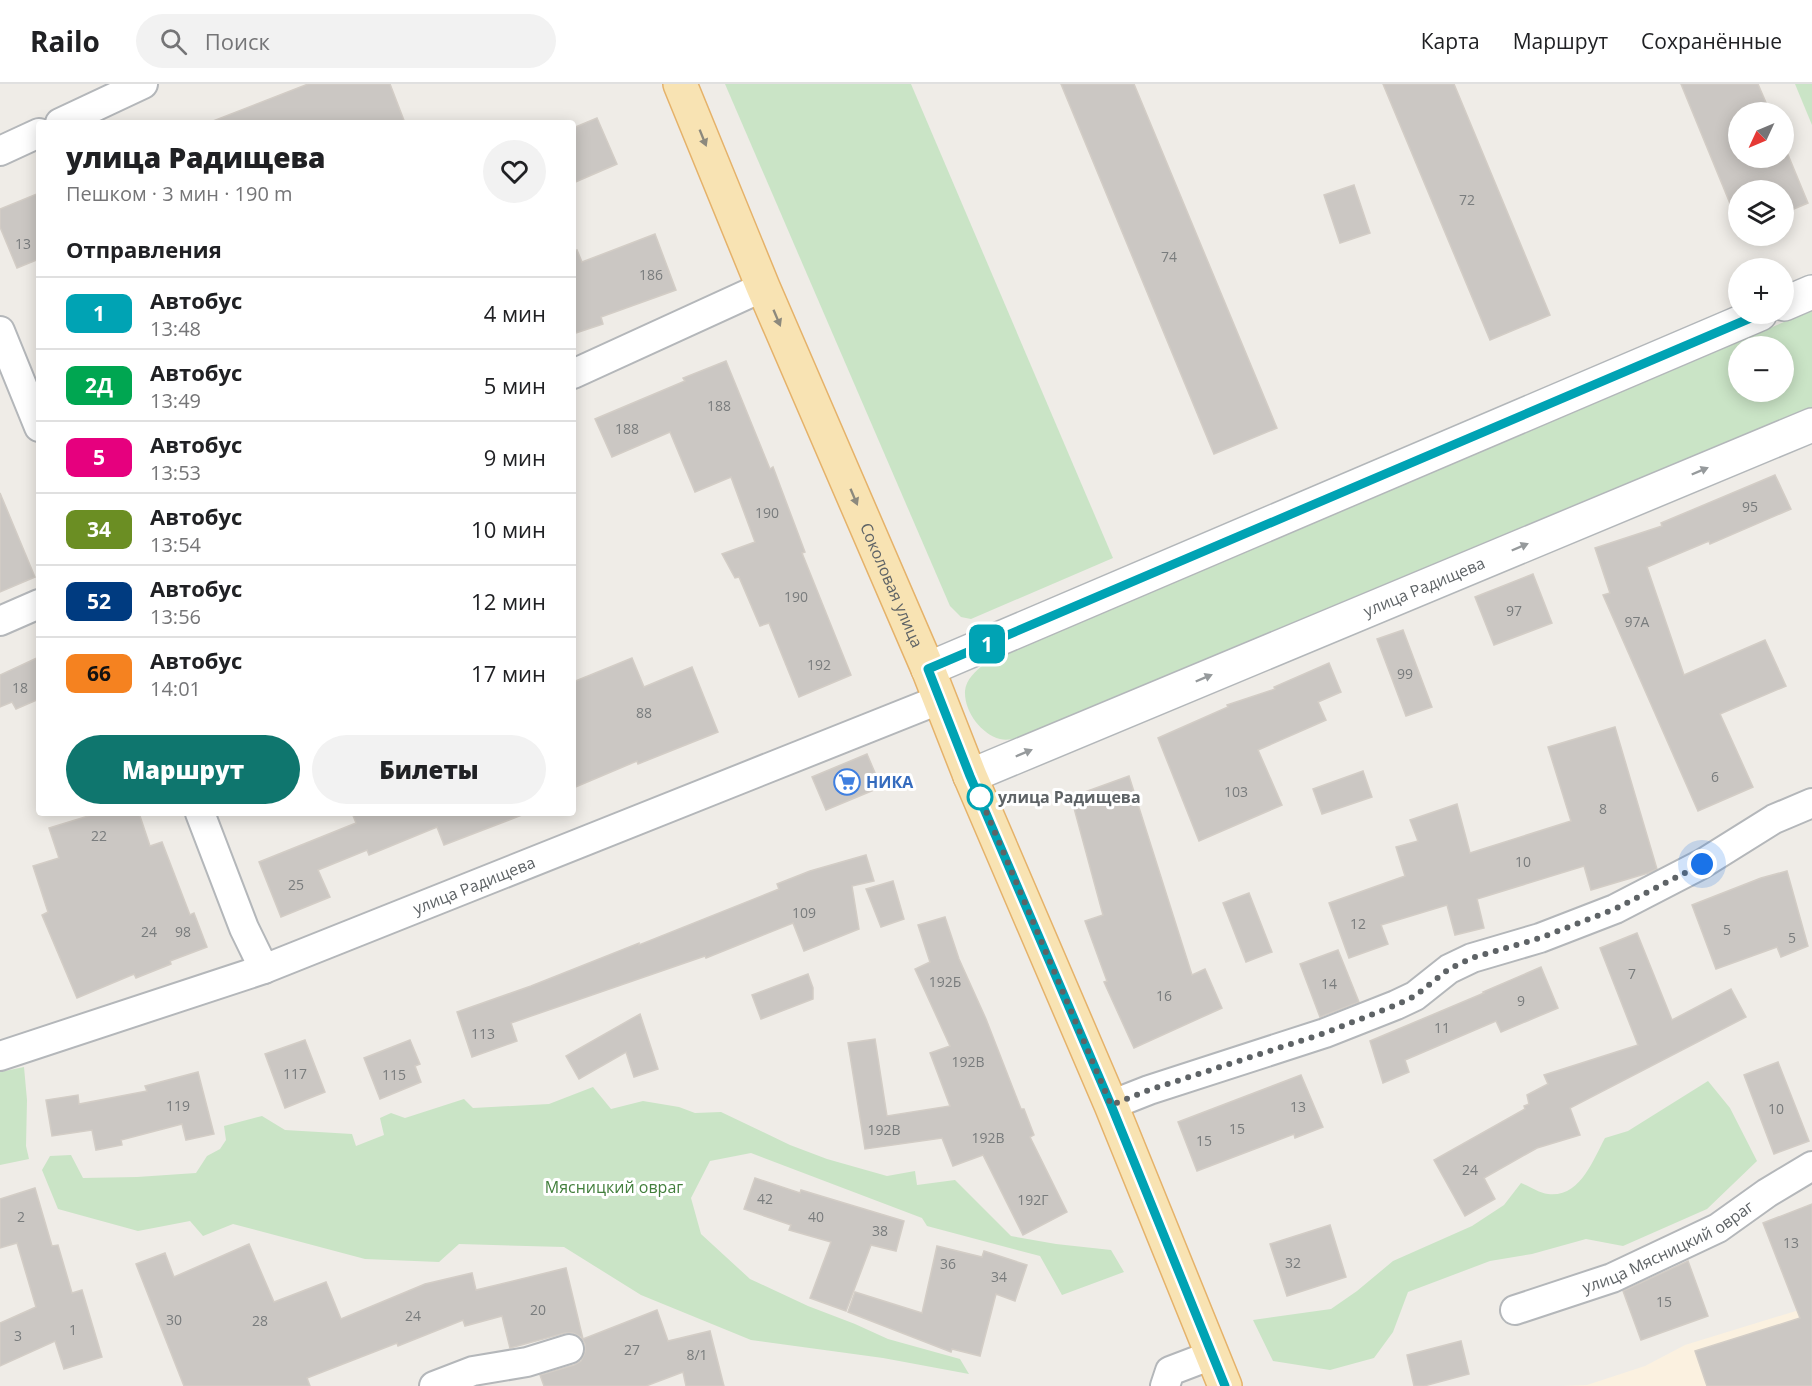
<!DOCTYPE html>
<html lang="ru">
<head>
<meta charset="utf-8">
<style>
  body { margin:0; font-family:"Open Sans",sans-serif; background:#f2f2f2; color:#202124; height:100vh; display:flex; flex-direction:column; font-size:22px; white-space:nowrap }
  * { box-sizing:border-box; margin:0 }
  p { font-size:20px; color:#757577 }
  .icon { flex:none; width:33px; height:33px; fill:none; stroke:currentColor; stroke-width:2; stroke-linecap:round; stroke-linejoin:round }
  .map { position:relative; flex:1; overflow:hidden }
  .drawer { position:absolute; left:36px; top:36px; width:540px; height:696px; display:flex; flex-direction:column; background:#fff; border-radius:6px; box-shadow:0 3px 15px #0003 }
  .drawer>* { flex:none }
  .badge { padding:0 12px; border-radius:9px; font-size:21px; line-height:39px }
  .needle { width:39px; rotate:226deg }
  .buttons { position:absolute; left:1728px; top:18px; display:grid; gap:12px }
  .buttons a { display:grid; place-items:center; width:66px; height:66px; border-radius:50%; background:#fff; box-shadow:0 3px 15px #0003; font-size:30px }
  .you { position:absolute; width:30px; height:30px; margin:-15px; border:4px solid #fff; border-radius:50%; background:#1a73e8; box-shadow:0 0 0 9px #1a73e833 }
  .map>.badge { position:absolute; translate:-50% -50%; box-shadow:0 0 0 3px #fff }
  h2 { padding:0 30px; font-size:22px; line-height:54px }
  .round { display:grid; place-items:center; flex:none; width:63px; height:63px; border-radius:32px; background:#f2f2f2 }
  .headline { display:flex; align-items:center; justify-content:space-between; height:102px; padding:0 30px }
  h1 { font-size:28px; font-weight:800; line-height:45px }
  .button { display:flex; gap:12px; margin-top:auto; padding:12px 30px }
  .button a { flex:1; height:69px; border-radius:36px; background:#0f766e; color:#fff; font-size:24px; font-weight:800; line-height:69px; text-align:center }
  .button a+a { background:#f2f2f2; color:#202124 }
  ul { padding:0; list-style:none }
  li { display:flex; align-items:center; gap:18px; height:72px; padding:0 30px; border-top:2px solid #e0e0e0 }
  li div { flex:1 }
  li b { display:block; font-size:22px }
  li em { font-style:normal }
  li .badge { min-width:66px; font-weight:700; text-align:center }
  header { display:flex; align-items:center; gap:36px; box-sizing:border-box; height:84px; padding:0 30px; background:#fff; border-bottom:2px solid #e0e0e0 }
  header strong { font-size:28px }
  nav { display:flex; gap:33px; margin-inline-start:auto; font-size:21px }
  .search { width:420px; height:54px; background:#f2f2f2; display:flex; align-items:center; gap:15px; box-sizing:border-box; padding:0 21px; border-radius:33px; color:#757577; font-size:22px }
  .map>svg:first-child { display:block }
  .commercial { fill:#fbf1e0 }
  .green { fill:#cae4c6; fill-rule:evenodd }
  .building { fill:#cbc7c3; stroke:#d3cdc6; stroke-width:1.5 }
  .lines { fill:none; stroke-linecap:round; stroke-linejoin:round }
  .street-casing { stroke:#b4b7ba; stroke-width:32 }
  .secondary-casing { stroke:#b3b7ba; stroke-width:36 }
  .primary-casing { stroke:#e5b26a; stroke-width:36 }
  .street { stroke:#fff; stroke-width:28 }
  .secondary { stroke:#fff; stroke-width:33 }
  .primary { stroke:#f8e3b3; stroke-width:33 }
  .oneway { fill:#8c897d }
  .oneway2 { fill:#969a9c }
  .line-casing { stroke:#fff; stroke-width:14 }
  .line { stroke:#00a3b4; stroke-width:9 }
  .walk { stroke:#5e6366; stroke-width:6; stroke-dasharray:0 10.8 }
  .stop-dot { fill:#fff; stroke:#00a3b4; stroke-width:3 }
  .labels { text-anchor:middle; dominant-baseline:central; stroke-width:6; stroke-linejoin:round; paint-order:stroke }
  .number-label { font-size:14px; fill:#797c7d }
  .street-label { font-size:16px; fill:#5e6366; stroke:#fff }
  .shop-label { font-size:16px; font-weight:bold; fill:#366cbe; stroke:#fff; text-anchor:start }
  .stop-label { font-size:16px; font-weight:bold; fill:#5e6366; stroke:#fff; text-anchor:start }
  .park-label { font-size:16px; fill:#427f3c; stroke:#fff }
</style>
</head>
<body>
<header>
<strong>Railo</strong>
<div class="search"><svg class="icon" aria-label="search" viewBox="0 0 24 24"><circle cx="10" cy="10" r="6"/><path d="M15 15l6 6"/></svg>Поиск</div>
<nav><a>Карта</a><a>Маршрут</a><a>Сохранённые</a></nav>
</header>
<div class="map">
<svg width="1812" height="1302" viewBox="0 0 1812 1302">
  <rect width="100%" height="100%" fill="#efece7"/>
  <path class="commercial" d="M1812 1222V1302H1561L1587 1301 1645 1282 1685 1261Z"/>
  <g class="green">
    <path d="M725 0H911L1113 474 971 535 961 533 950 522Z"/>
    <path d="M1795 0H1812V41Z"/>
    <path d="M1812 226V324L1024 654C1017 654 1007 657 1000 655 981 650 964 627 965 607 966 595 976 587 984 580ZM1738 262H1784V308H1738Z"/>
    <path d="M24 983 27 1016 26 1062 29 1075 0 1081V988Z"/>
    <path d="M1708 997 1730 1024 1757 1077 1707 1125 1623 1162 1586 1155 1532 1170 1490 1177 1408 1208 1393 1248 1374 1274 1330 1286 1273 1277 1253 1236 1331 1225 1357 1207 1393 1177 1472 1142 1504 1121 1521 1099C1529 1102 1539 1109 1548 1110 1580 1114 1593 1076 1605 1054L1628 1047Z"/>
    <path d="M593 1003 611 1025 643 1017 679 1023 695 1029 721 1028 790 1061 827 1075 887 1092 915 1087 917 1101 955 1096 1011 1152 1056 1160 1111 1166 1124 1188 1062 1211 1040 1172 927 1142 922 1134 751 1069 710 1077 691 1114 701 1150 750 1195 808 1222 855 1240 888 1255 960 1275 969 1290 883 1274 751 1256 641 1211 564 1163 459 1160 439 1178 365 1175 233 1140 203 1152 190 1137 138 1147 58 1125 42 1086 50 1072 71 1071 83 1094 137 1093 196 1089 207 1072 220 1065 226 1056 224 1042 262 1032 285 1046 352 1050 356 1062 384 1051 380 1034 391 1029 405 1034 464 1015 473 1024 549 1020Z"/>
  </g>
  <g class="building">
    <path d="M308 0H390L405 39H213V37Z"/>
    <path d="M1061 0H1134L1277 344 1214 370Z"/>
    <path d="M1383 0H1454L1550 231 1490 256Z"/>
    <path d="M1681 0H1758L1770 28H1738V74H1784V61L1808 119 1784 129V106H1738V139Z"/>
    <path d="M597 34 617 80 573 99V44Z"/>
    <path d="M1354 101 1370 149 1340 159 1324 111Z"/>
    <path d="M39 109V175L17 184 0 143V125Z"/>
    <path d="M655 150 676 206 601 233 603 240 573 250V167L577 166 582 178Z"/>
    <path d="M726 277 770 385 773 383 805 468 802 469 851 591 799 613 769 539 760 542 739 493 735 494 722 470 755 458 731 393 695 408 670 348 612 373 595 335 685 297 683 294Z"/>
    <path d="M1775 391 1791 425 1710 460 1709 457 1647 483 1684 591 1765 556 1786 602 1720 630 1753 703 1698 727 1603 511 1610 509 1595 464 1662 442 1661 439Z"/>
    <path d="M0 409 35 493 0 508Z"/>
    <path d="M1533 490 1552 539 1494 561 1475 513Z"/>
    <path d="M1403 546 1432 623 1406 632 1377 555Z"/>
    <path d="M39 573V615L16 625 12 618 0 623V591Z"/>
    <path d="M632 574 644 603 692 583 718 648 638 680 637 677 573 704V598Z"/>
    <path d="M1329 579 1341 608 1318 618 1326 636 1258 666 1282 721 1199 757 1158 654 1228 623 1227 621 1275 605 1274 603Z"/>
    <path d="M1615 643 1657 785 1648 789 1591 806 1584 782 1477 815 1484 844 1455 851 1447 821 1381 841 1388 860 1349 874 1329 819 1405 792 1396 763 1418 757 1410 736 1457 720 1470 769 1571 737 1548 663Z"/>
    <path d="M867 670 881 703 826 726 812 693Z"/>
    <path d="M1363 687 1372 713 1322 730 1313 705Z"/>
    <path d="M1129 692 1192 891 1205 885 1222 924 1134 964 1104 898 1107 897 1085 837 1103 831 1071 713Z"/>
    <path d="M98 729H139L150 762 162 758 190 831 194 829 207 863 170 877 171 880 136 894 134 890 77 914 42 831 48 828 33 782 59 774 49 744Z"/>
    <path d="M352 729H522V731L444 761 437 743 369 771 367 766 318 786 330 813 281 833 259 778 356 739Z"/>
    <path d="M866 771 874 797 852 802 859 845 804 867 793 839 706 874 705 872 511 939 517 957 472 973 457 928 531 902 639 859V861L779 805 777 800 810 787Z"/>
    <path d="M1787 787 1808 862 1781 873 1777 863 1716 885 1692 821 1761 794Z"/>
    <path d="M893 797 904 835 881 843 866 805Z"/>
    <path d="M1249 809 1272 868 1246 878 1223 819Z"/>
    <path d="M945 833 959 875 986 935 1021 1025H1024L1034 1051 1030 1053 1067 1128 1023 1151 983 1071 953 1082 942 1054 865 1065 848 959 875 955 887 1032 950 1022 930 969 950 962 915 885 930 878 918 841Z"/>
    <path d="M1637 849 1672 936 1731 905 1746 933 1570 1024 1580 1051 1537 1064 1484 1094 1495 1115 1465 1132 1434 1076 1525 1025 1524 1022 1529 1020 1527 1011 1548 1000 1544 991 1638 961 1600 864Z"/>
    <path d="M1338 866 1359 918 1320 933 1300 880Z"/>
    <path d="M1541 883 1558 924 1501 948 1496 937 1405 976 1409 988 1383 999 1370 957 1484 909 1483 908Z"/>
    <path d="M808 890 813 904V915L761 935 752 911Z"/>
    <path d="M640 930 658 985 634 993 626 968 579 995 566 972Z"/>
    <path d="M305 956 325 1008 285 1024 265 970Z"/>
    <path d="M410 956 420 980 415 982 421 998 380 1015 364 974Z"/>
    <path d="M1778 978 1809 1057 1774 1070 1744 991Z"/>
    <path d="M198 988 214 1050 186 1056 182 1040 121 1056 122 1061 96 1066 92 1046 52 1052 46 1016 78 1011 79 1020 147 1007 145 1002Z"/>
    <path d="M1301 991 1323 1043 1295 1054 1294 1050 1197 1087 1178 1038Z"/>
    <path d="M755 1094 800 1109 801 1106 904 1137 896 1167 871 1161 846 1227 810 1214 831 1158 789 1146 791 1141 744 1125Z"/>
    <path d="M35 1104 52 1162 58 1161 72 1209 82 1206 102 1273 64 1285 55 1257 0 1282V1239L36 1223 17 1159 0 1164V1115Z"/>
    <path d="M1812 1120V1302H1707L1695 1267 1800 1234 1763 1139Z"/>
    <path d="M1330 1141 1346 1193 1287 1212 1270 1160Z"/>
    <path d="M249 1160 274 1218 326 1198 341 1235 425 1200 472 1189 476 1206 566 1184 583 1255 657 1226 668 1257 710 1247 724 1302H686L683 1288 646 1302H544L540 1291 574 1281 581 1277 585 1268V1260L581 1253 573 1249H565L510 1264 502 1232 465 1242 463 1236 398 1262 397 1259 307 1294 310 1302H184L136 1180 165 1169 174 1193Z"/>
    <path d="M937 1162 982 1173 984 1167 1027 1181 1015 1217 996 1210 980 1272 952 1265 951 1268 848 1228 855 1208 922 1229Z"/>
    <path d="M1688 1177 1708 1232 1641 1256 1623 1207Z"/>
    <path d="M1461 1257 1469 1290 1424 1302H1414L1407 1271Z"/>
  </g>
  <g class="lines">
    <g class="street-casing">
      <g id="street">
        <path d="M60 39 143 0"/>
        <path d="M0 67 39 49"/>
        <path d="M0 247 39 343"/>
        <path d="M573 290 763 203"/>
        <path d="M0 537 39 520"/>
        <path d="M200 729 244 844 264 885"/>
        <path id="s1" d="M0 972 264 885 941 615"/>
        <path d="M1111 1021 1149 1006 1325 949 1396 921 1415 912 1449 885 1472 874 1540 854 1615 825 1702 780 1774 735 1812 719"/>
        <path id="s2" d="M1515 1226 1612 1194 1718 1144 1767 1109 1812 1082"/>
        <path d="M434 1302 473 1287 527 1278 569 1265"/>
        <path d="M1165 1302 1170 1287 1212 1271"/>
      </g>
    </g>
    <g class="secondary-casing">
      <g id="secondary">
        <path d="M1784 220 1812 208"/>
        <path d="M928 585 1760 230"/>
        <path id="s3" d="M970 692 1812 341"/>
      </g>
    </g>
    <g class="primary-casing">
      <g id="primary">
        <path id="s4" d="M680 0 763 203 928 585 970 692 1111 1021 1225 1302"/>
      </g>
    </g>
    <use href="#street" class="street"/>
    <use href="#secondary" class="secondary"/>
    <use href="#primary" class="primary"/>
  </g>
  <defs><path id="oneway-solid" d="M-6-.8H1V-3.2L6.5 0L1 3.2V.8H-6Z" transform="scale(1.5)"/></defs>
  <g class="oneway">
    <use href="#oneway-solid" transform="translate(703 54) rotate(68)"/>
    <use href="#oneway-solid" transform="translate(777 234) rotate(67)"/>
    <use href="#oneway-solid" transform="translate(854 413) rotate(67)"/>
  </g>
  <g class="oneway2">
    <use href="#oneway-solid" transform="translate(1700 387) rotate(-23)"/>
    <use href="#oneway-solid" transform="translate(1520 463) rotate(-23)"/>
    <use href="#oneway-solid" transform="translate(1204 594) rotate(-23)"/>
    <use href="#oneway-solid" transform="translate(1024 669) rotate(-23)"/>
  </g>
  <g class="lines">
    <g class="line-casing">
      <path id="line" d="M1225 1302 1111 1021 970 692 928 585 1760 230"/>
    </g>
    <use href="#line" class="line"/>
    <path class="walk" d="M980 713 979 711 1111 1021 1149 1006 1325 949 1396 921 1415 912 1449 885 1472 874 1540 854 1615 825 1702 780"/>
  </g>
  <defs>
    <g id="supermarket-ring" transform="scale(1.35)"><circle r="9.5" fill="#fff" stroke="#3f7fe0" stroke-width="1.5"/><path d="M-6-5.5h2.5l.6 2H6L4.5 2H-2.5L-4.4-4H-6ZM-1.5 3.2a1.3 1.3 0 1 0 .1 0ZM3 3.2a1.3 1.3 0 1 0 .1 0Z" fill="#3f7fe0"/></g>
  </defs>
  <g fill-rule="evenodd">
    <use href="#supermarket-ring" x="847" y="698"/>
  </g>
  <circle class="stop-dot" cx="980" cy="713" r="12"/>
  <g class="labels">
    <g class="number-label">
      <text x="1467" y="115">72</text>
      <text x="23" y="159">13</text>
      <text x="1169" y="172">74</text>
      <text x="651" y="190">186</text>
      <text x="719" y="321">188</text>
      <text x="627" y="344">188</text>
      <text x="1750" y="422">95</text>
      <text x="767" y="428">190</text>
      <text x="796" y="512">190</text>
      <text x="1514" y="526">97</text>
      <text x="1637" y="537">97А</text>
      <text x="819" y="580">192</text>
      <text x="1405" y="589">99</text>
      <text x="20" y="603">18</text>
      <text x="644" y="628">88</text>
      <text x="1715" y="692">6</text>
      <text x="1236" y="707">103</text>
      <text x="1603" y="724">8</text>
      <text x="99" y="751">22</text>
      <text x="1523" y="777">10</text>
      <text x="296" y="800">25</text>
      <text x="804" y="828">109</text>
      <text x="1358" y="839">12</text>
      <text x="1727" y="845">5</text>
      <text x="149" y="847">24</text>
      <text x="183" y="847">98</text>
      <text x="1792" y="853">5</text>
      <text x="1632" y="889">7</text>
      <text x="945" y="897">192Б</text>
      <text x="1329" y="899">14</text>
      <text x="1164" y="911">16</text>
      <text x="1521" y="916">9</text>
      <text x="1442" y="943">11</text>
      <text x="483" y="949">113</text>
      <text x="968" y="977">192В</text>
      <text x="295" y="989">117</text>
      <text x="394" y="990">115</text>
      <text x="178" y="1021">119</text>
      <text x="1298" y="1022">13</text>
      <text x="1776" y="1024">10</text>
      <text x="1237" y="1044">15</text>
      <text x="884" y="1045">192В</text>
      <text x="988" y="1053">192В</text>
      <text x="1204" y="1056">15</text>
      <text x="1470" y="1085">24</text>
      <text x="765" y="1114">42</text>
      <text x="1033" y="1115">192Г</text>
      <text x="21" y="1132">2</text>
      <text x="816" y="1132">40</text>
      <text x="880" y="1146">38</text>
      <text x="1791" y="1158">13</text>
      <text x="1293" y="1178">32</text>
      <text x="948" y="1179">36</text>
      <text x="999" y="1192">34</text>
      <text x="1664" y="1217">15</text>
      <text x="538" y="1225">20</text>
      <text x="413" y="1231">24</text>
      <text x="174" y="1235">30</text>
      <text x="260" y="1236">28</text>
      <text x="73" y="1245">1</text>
      <text x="18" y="1251">3</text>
      <text x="632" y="1265">27</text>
      <text x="697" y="1270">8/1</text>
    </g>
    <g class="street-label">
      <text stroke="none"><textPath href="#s4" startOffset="544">Соколовая улица</textPath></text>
      <text stroke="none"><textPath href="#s3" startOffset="492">улица Радищева</textPath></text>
      <text stroke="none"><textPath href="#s1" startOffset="504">улица Радищева</textPath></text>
      <text stroke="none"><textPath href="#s2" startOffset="166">улица Мясницкий овраг</textPath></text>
    </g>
    <g class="shop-label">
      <text x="866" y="698">НИКА</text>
    </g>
    <g class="stop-label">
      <text x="998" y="713">улица Радищева</text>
    </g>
    <g class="park-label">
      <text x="614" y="1103">Мясницкий овраг</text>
    </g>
  </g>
</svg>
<div class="buttons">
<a><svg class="needle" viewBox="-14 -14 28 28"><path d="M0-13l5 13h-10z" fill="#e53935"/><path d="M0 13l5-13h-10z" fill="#757577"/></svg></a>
<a><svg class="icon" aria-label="layers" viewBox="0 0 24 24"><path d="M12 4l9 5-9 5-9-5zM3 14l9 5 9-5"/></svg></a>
<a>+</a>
<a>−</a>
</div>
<div class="you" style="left:1702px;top:780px"></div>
<b class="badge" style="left:987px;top:560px;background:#00a3b4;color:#fff">1</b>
<section class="drawer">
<div class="headline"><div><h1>улица Радищева</h1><p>Пешком · 3 мин · 190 m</p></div><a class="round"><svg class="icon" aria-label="heart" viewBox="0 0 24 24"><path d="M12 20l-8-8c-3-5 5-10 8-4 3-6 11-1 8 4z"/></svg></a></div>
<h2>Отправления</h2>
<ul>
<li><span class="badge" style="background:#00a3b4;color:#fff">1</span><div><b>Автобус</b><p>13:48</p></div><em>4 мин</em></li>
<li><span class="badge" style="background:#00a651;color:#fff">2Д</span><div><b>Автобус</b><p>13:49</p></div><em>5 мин</em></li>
<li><span class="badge" style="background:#e6007e;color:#fff">5</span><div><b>Автобус</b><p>13:53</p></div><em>9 мин</em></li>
<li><span class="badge" style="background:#6b8e23;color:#fff">34</span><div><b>Автобус</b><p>13:54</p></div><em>10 мин</em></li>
<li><span class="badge" style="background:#003b80;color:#fff">52</span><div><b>Автобус</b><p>13:56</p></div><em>12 мин</em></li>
<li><span class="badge" style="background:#f58220;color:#111">66</span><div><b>Автобус</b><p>14:01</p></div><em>17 мин</em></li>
</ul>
<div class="button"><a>Маршрут</a><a>Билеты</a></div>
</section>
</div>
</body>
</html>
